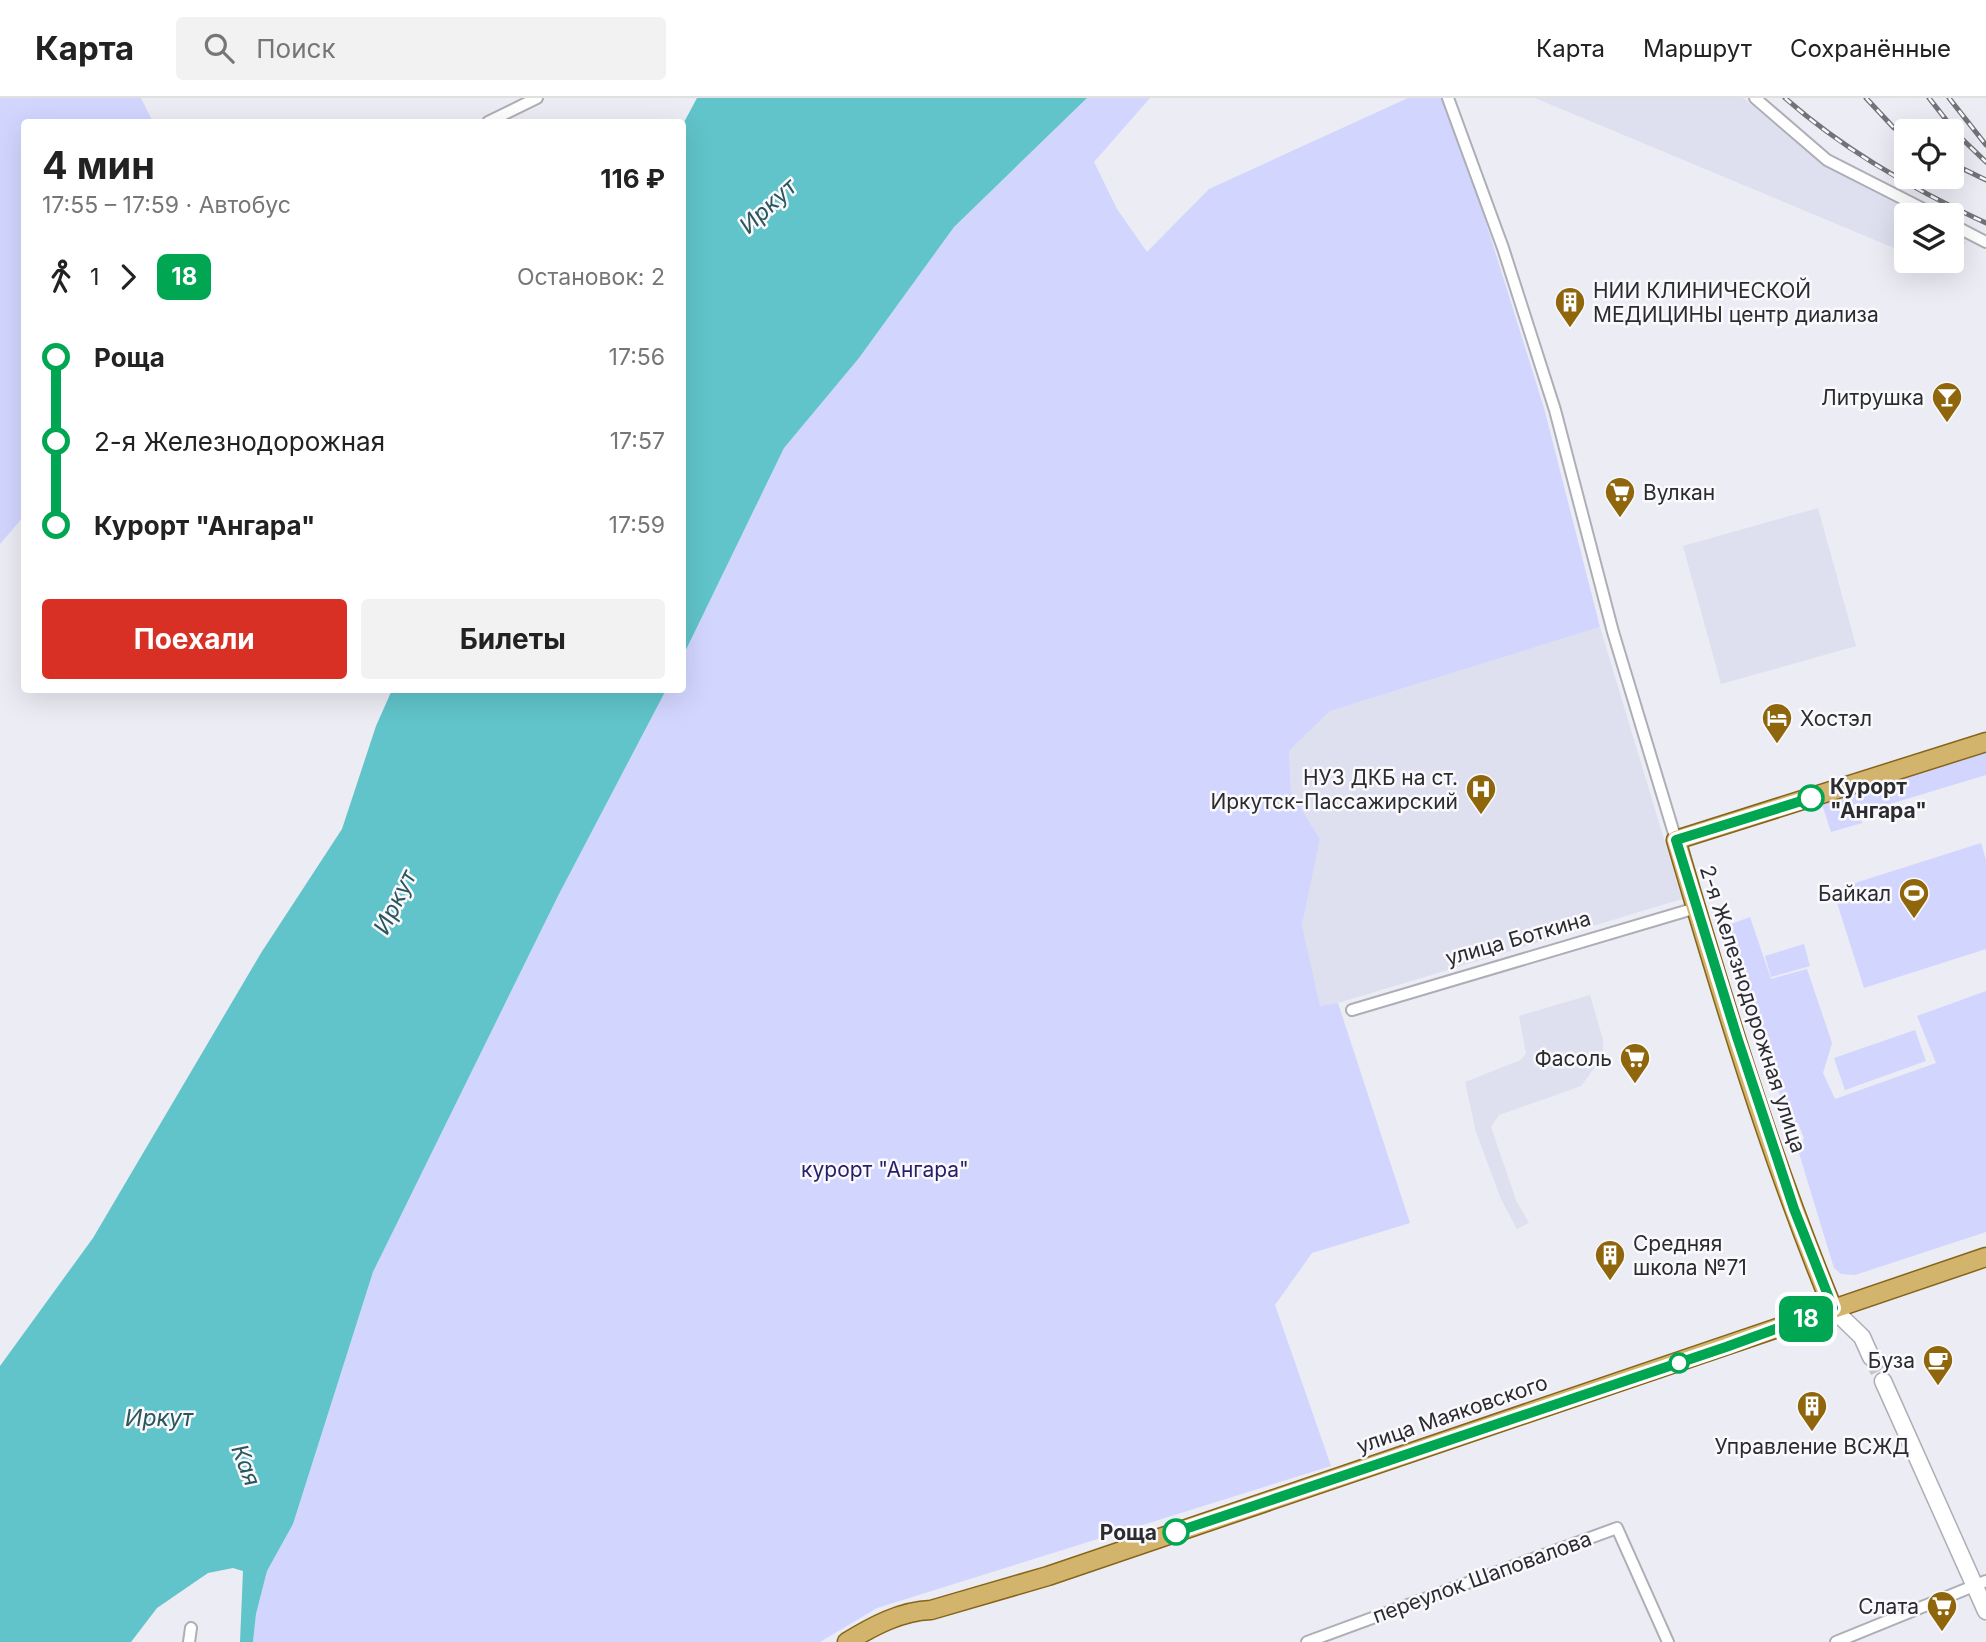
<!DOCTYPE html>
<html lang="ru">
<head>
<meta charset="utf-8">
<style>
  body { margin:0; font-family:Inter,sans-serif; background:#f2f2f2; color:#222; height:100vh; display:flex; flex-direction:column; font-size:26px; white-space:nowrap }
  * { box-sizing:border-box; margin:0 }
  p { font-size:23px; color:#767676 }
  .icon { flex:none; width:38px; height:38px; fill:none; stroke:currentColor; stroke-width:2; stroke-linecap:round; stroke-linejoin:round }
  .map { position:relative; flex:1; overflow:hidden }
  .sheet { position:absolute; left:21px; top:21px; width:665px; height:574px; display:flex; flex-direction:column; background:#fff; border-radius:7px; box-shadow:0 7px 28px #0002 }
  .sheet>* { flex:none }
  .badge { padding:0 14px; border-radius:10px; font-size:24px; line-height:46px }
  .tools { position:absolute; left:1894px; top:21px; display:grid; gap:14px }
  .tools a { display:grid; place-items:center; width:70px; height:70px; border-radius:7px; background:#fff; box-shadow:0 7px 28px #0002; font-size:35px }
  .map>.badge { position:absolute; translate:-50% -50%; box-shadow:0 0 0 4px #fff }
  .legs { display:flex; align-items:center; gap:10px; height:77px; padding:0 21px; font-size:23px }
  .legs p { margin-inline-start:auto }
  .summary { display:flex; align-items:center; justify-content:space-between; height:119px; padding:0 21px }
  h1 { font-size:38px; font-weight:700; line-height:52px }
  .action { display:flex; gap:14px; margin-top:auto; padding:14px 21px }
  .action a { flex:1; height:80px; border-radius:7px; background:#d93025; color:#fff; font-size:28px; font-weight:700; line-height:80px; text-align:center }
  .action a+a { background:#f2f2f2; color:#222 }
  ul { padding:0 21px; list-style:none }
  li { display:flex; align-items:center; gap:24px; height:84px; font-size:26px }
  li i { display:grid; place-items:center; width:10px; height:100%; margin:0 9px; background:currentColor }
  li i::after { content:''; width:18px; height:18px; margin:-9px; border:5px solid; border-radius:50%; background:#fff }
  li p { margin-inline-start:auto }
  li:first-child i { background:linear-gradient(#0000 50%,currentColor 0) }
  li:last-child i { background:linear-gradient(currentColor 50%,#0000 0) }
  header { display:flex; align-items:center; gap:42px; box-sizing:border-box; height:98px; padding:0 35px; background:#fff; border-bottom:2px solid #e0e0e0 }
  header strong { font-size:33px }
  nav { display:flex; gap:38px; margin-inline-start:auto; font-size:24px }
  .search { width:490px; height:63px; background:#f2f2f2; display:flex; align-items:center; gap:18px; box-sizing:border-box; padding:0 24px; border-radius:7px; color:#767676; font-size:26px }
  .map>svg:first-child { display:block }
  .built { fill:#dedfef }
  .green { fill:#d2d5fe }
  .water { fill:#60c4ca }
  .lines { fill:none; stroke-linecap:round; stroke-linejoin:round }
  .secondary-tunnel { stroke:#c5c6cd; stroke-width:16; stroke-dasharray:16 8; stroke-linecap:butt }
  .street-casing { stroke:#adaeb6; stroke-width:14 }
  .secondary-casing { stroke:#adaeb6; stroke-width:19 }
  .primary-casing { stroke:#866418; stroke-width:21 }
  .street { stroke:#fff; stroke-width:10 }
  .secondary { stroke:#fff; stroke-width:16 }
  .primary { stroke:#d3b46d; stroke-width:18 }
  .rail-casing { stroke:#727377; stroke-width:5 }
  .rail { stroke:#f9f9fe; stroke-width:2.5; stroke-dasharray:8; stroke-linecap:butt }
  .line-1-casing { stroke:#fff; stroke-width:16 }
  .line-1 { stroke:#00a651; stroke-width:10 }
  .stop-1-dot { fill:#fff; stroke:#00a651; stroke-width:3.5 }
  .labels { text-anchor:middle; dominant-baseline:central; stroke-width:5; stroke-linejoin:round; paint-order:stroke }
  .poi-label { font-size:21px; fill:#2c2c2f; stroke:#f9f9fe; text-anchor:end }
  .stop-label { font-size:21px; font-weight:bold; fill:#2c2c2f; stroke:#f9f9fe; text-anchor:start }
  .street-label { font-size:21px; fill:#2c2c2f; stroke:#f9f9fe }
  .park-label { font-size:21px; fill:#281f69; stroke:#f9f9fe }
  .water-label { font-size:23px; font-style:italic; fill:#2b575a; stroke:#f9f9fe }
</style>
</head>
<body>
<header>
<strong>Карта</strong>
<div class="search"><svg class="icon" aria-label="search" viewBox="0 0 24 24"><circle cx="10" cy="10" r="6"/><path d="M15 15l6 6"/></svg>Поиск</div>
<nav><a>Карта</a><a>Маршрут</a><a>Сохранённые</a></nav>
</header>
<div class="map">
<svg width="1986" height="1544" viewBox="0 0 1986 1544">
  <rect width="100%" height="100%" fill="#ebecf4"/>
  <g class="built">
    <path d="M1535 0H1743L1830 71 1917 117H1906V155Z"/>
    <path d="M1951 136 1966 144 1951 174 1925 163H1951Z"/>
    <path d="M1818 410 1856 548 1721 586 1683 448Z"/>
    <path d="M1600 529 1682 801 1338 905 1320 908 1302 827 1320 741 1291 694 1289 653 1330 613Z"/>
    <path d="M1590 897 1603 942V954L1598 965 1581 988 1499 1017 1491 1029 1516 1102 1529 1125 1517 1131 1501 1101 1476 1034 1465 984 1521 962 1526 955 1519 918Z"/>
  </g>
  <g class="green">
    <path d="M0 0H141L153 24H24V418L0 446Z"/>
    <path d="M1087 0H1150L1094 64 1117 111 1147 154 1209 91 1408 0H1447L1544 310 1600 529 1330 613 1289 653 1291 694 1320 741 1302 827 1320 908 1338 905 1410 1125 1312 1155 1275 1207 1331 1368 877 1510 820 1544H253L256 1516 267 1473 293 1426 373 1174 558 798 666 592H682L683 558 784 350 859 260 954 129Z"/>
    <path d="M1986 651V677L1860 715 1862 725 1831 734 1822 706Z"/>
    <path d="M1981 745 1986 762V851L1864 890 1833 792Z"/>
    <path d="M1750 819 1771 881 1807 871 1832 945 1823 975 1835 1001 1936 965 1917 918 1986 893V1134L1855 1177 1841 1176 1834 1170 1798 1052 1804 1040 1798 1025 1789 1024 1723 829Z"/>
    <path d="M1804 846 1810 868 1771 879 1765 858Z"/>
    <path d="M1915 932 1926 963 1845 992 1834 960Z"/>
  </g>
  <g class="water">
    <path d="M697 0H1087L954 129 859 260 784 350 683 558 682 28Z"/>
    <path d="M392 592H666L558 798 373 1174 293 1426 267 1473 256 1516 253 1544H240L243 1473 233 1470 208 1475 157 1510 131 1544H0V1268L93 1140 261 855 342 731 376 628Z"/>
  </g>
  <g class="lines">
    <path class="secondary-tunnel" d="M1871 1259 1883 1283"/>
    <g class="street-casing">
      <g id="street">
        <path d="M1448 0 1503 150 1555 312 1613 534 1676 742"/>
        <path d="M1755 0 1827 62 1935 117"/>
        <path d="M488 24 537 0"/>
        <path d="M1951 126 1986 144"/>
        <path d="M1352 912 1696 810"/>
        <path d="M189 1544 191 1530"/>
        <path d="M1307 1544 1617 1430 1668 1544"/>
        <path d="M1836 1544 1986 1483"/>
      </g>
    </g>
    <g class="secondary-casing">
      <g id="secondary">
        <path d="M1833 1211 1862 1239 1871 1259"/>
        <path d="M1883 1283 1986 1513"/>
      </g>
    </g>
    <g class="primary-casing">
      <g id="primary">
        <path d="M1833 1211C1770 1059 1722 899 1676 742L1986 644"/>
        <path d="M847 1544C873 1528 901 1513 931 1512L1048 1478 1986 1159"/>
      </g>
    </g>
    <use href="#street" class="street"/>
    <use href="#secondary" class="secondary"/>
    <use href="#primary" class="primary"/>
    <g class="rail-casing">
      <g id="rail">
        <path d="M1785 0C1845 53 1914 92 1986 125"/>
        <path d="M1866 0 1894 30 1906 38"/>
        <path d="M1929 0 1958 37 1986 64"/>
        <path d="M1949 0 1986 47"/>
        <path d="M1951 65 1986 82"/>
      </g>
    </g>
    <use href="#rail" class="rail"/>
  </g>
  <g class="lines">
    <g class="line-1-casing">
      <path id="line-1" d="M1176 1434 1726 1249 1833 1210 1794 1111 1737 939 1676 742 1811 700"/>
    </g>
    <use href="#line-1" class="line-1"/>
  </g>
  <defs>
    <g id="building-pin" transform="scale(1.575)"><path d="M0 17L-7.5 6A9.5 9.5 0 1 1 7.5 6Z" fill="#8f660b" stroke="#f9f9fe"/><path d="M-4-6H4V6H1V3H-1V6H-4ZM-2.5-4.3h1.7v1.8h-1.7ZM.8-4.3h1.7v1.8H.8ZM-2.5-1h1.7V.8h-1.7ZM.8-1h1.7V.8H.8Z" fill="#fff"/></g>
    <g id="bar-pin" transform="scale(1.575)"><path d="M0 17L-7.5 6A9.5 9.5 0 1 1 7.5 6Z" fill="#8f660b" stroke="#f9f9fe"/><path d="M-6-5H6L.8 .8V4.5H3.5V6h-7V4.5H-.8V.8Z" fill="#fff"/></g>
    <g id="supermarket-pin" transform="scale(1.575)"><path d="M0 17L-7.5 6A9.5 9.5 0 1 1 7.5 6Z" fill="#8f660b" stroke="#f9f9fe"/><path d="M-6-5.5h2.5l.6 2H6L4.5 2H-2.5L-4.4-4H-6ZM-1.5 3.2a1.3 1.3 0 1 0 .1 0ZM3 3.2a1.3 1.3 0 1 0 .1 0Z" fill="#fff"/></g>
    <g id="hotel-pin" transform="scale(1.575)"><path d="M0 17L-7.5 6A9.5 9.5 0 1 1 7.5 6Z" fill="#8f660b" stroke="#f9f9fe"/><path d="M-6-4.5h1.5V1H6V5H4.5V3h-9V5H-6ZM-4 0a1.8 1.8 0 1 1 3.6 0ZM.5 0V-2.5h3Q6-2.5 6 0Z" fill="#fff"/></g>
    <g id="hospital-pin" transform="scale(1.575)"><path d="M0 17L-7.5 6A9.5 9.5 0 1 1 7.5 6Z" fill="#8f660b" stroke="#f9f9fe"/><path d="M-5-5h3v3.5h4V-5h3V5h-3V1.5h-4V5h-3Z" fill="#fff"/></g>
    <g id="stadium-pin" transform="scale(1.575)"><path d="M0 17L-7.5 6A9.5 9.5 0 1 1 7.5 6Z" fill="#8f660b" stroke="#f9f9fe"/><path d="M0-5a6.5 5 0 1 0 0 10a6.5 5 0 1 0 0-10ZM-3.5-1.8h7v3.6h-7Z" fill="#fff"/></g>
    <g id="cafe-pin" transform="scale(1.575)"><path d="M0 17L-7.5 6A9.5 9.5 0 1 1 7.5 6Z" fill="#8f660b" stroke="#f9f9fe"/><path d="M-5.5-4.5H6V0H3Q3 3.5 0 3.5H-2.5Q-5.5 3.5-5.5 0ZM3-3.2v2h1.7v-2ZM-6 4.5H4V6H-6Z" fill="#fff"/></g>
  </defs>
  <g fill-rule="evenodd">
    <use href="#building-pin" x="1570" y="204"/>
    <use href="#bar-pin" x="1947" y="299"/>
    <use href="#supermarket-pin" x="1620" y="394"/>
    <use href="#hotel-pin" x="1777" y="620"/>
    <use href="#hospital-pin" x="1481" y="691"/>
    <use href="#stadium-pin" x="1914" y="795"/>
    <use href="#supermarket-pin" x="1635" y="960"/>
    <use href="#building-pin" x="1610" y="1157"/>
    <use href="#cafe-pin" x="1938" y="1262"/>
    <use href="#building-pin" x="1812" y="1308"/>
    <use href="#supermarket-pin" x="1942" y="1508"/>
  </g>
  <g class="stop-1-dot">
    <circle cx="1811" cy="700" r="12"/>
    <circle cx="1679" cy="1265" r="9"/>
    <circle cx="1176" cy="1434" r="12"/>
  </g>
  <g class="labels">
    <g class="poi-label">
      <text x="1593" y="192" text-anchor="start">НИИ КЛИНИЧЕСКОЙ<tspan x="1593" dy="24">МЕДИЦИНЫ центр диализа</tspan></text>
      <text x="1924" y="299">Литрушка</text>
      <text x="1643" y="394" text-anchor="start">Вулкан</text>
      <text x="1800" y="620" text-anchor="start">Хостэл</text>
      <text x="1458" y="679">НУЗ ДКБ на ст.<tspan x="1458" dy="24">Иркутск-Пассажирский</tspan></text>
      <text x="1891" y="795">Байкал</text>
      <text x="1612" y="960">Фасоль</text>
      <text x="1633" y="1145" text-anchor="start">Средняя<tspan x="1633" dy="24">школа №71</tspan></text>
      <text x="1915" y="1262">Буза</text>
      <text x="1812" y="1348" text-anchor="middle">Управление ВСЖД</text>
      <text x="1919" y="1508">Слата</text>
    </g>
    <g class="stop-label">
      <text x="1830" y="688">Курорт<tspan x="1830" dy="24">"Ангара"</tspan></text>
      <text x="1157" y="1434" text-anchor="end">Роща</text>
    </g>
    <g class="street-label">
      <text transform="translate(1518 840) rotate(-16)">улица Боткина</text>
      <text transform="translate(1753 911) rotate(72)">2-я Железнодорожная улица</text>
      <text transform="translate(1452 1316) rotate(-19)">улица Маяковского</text>
      <text transform="translate(1482 1479) rotate(-20)">переулок Шаповалова</text>
    </g>
    <g class="park-label">
      <text x="885" y="1071">курорт "Ангара"</text>
    </g>
    <g class="water-label">
      <text transform="translate(768 108) rotate(-43)">Иркут</text>
      <text transform="translate(395 804) rotate(-64)">Иркут</text>
      <text x="159" y="1320">Иркут</text>
      <text transform="translate(246 1367) rotate(69)">Кая</text>
    </g>
  </g>
</svg>
<div class="tools">
<a><svg class="icon" aria-label="locate" viewBox="0 0 24 24"><circle cx="12" cy="12" r="6"/><path d="M12 2v4M12 18v4M2 12h4M18 12h4"/></svg></a>
<a><svg class="icon" aria-label="layers" viewBox="0 0 24 24"><path d="M12 4l9 5-9 5-9-5zM3 14l9 5 9-5"/></svg></a>
</div>
<b class="badge" style="left:1806px;top:1221px;background:#00a651;color:#fff">18</b>
<section class="sheet">
<div class="summary"><div><h1>4 мин</h1><p>17:55 – 17:59 · Автобус</p></div><b>116 ₽</b></div>
<div class="legs"><svg class="icon" aria-label="walk" viewBox="0 0 24 24"><circle cx="13" cy="4" r="2"/><path d="M13 8l-2 6 4 7M11 14l-3 7M7 12l3-4h3l4 4"/></svg>1<svg class="icon" aria-label="forward" viewBox="0 0 24 24"><path d="M9 5l7 7-7 7"/></svg><b class="badge" style="background:#00a651;color:#fff">18</b><p>Остановок: 2</p></div>
<ul>
<li><i style="color:#00a651"></i><b>Роща</b><p>17:56</p></li>
<li><i style="color:#00a651"></i><span>2-я Железнодорожная</span><p>17:57</p></li>
<li><i style="color:#00a651"></i><b>Курорт &quot;Ангара&quot;</b><p>17:59</p></li>
</ul>
<div class="action"><a>Поехали</a><a>Билеты</a></div>
</section>
</div>
</body>
</html>
